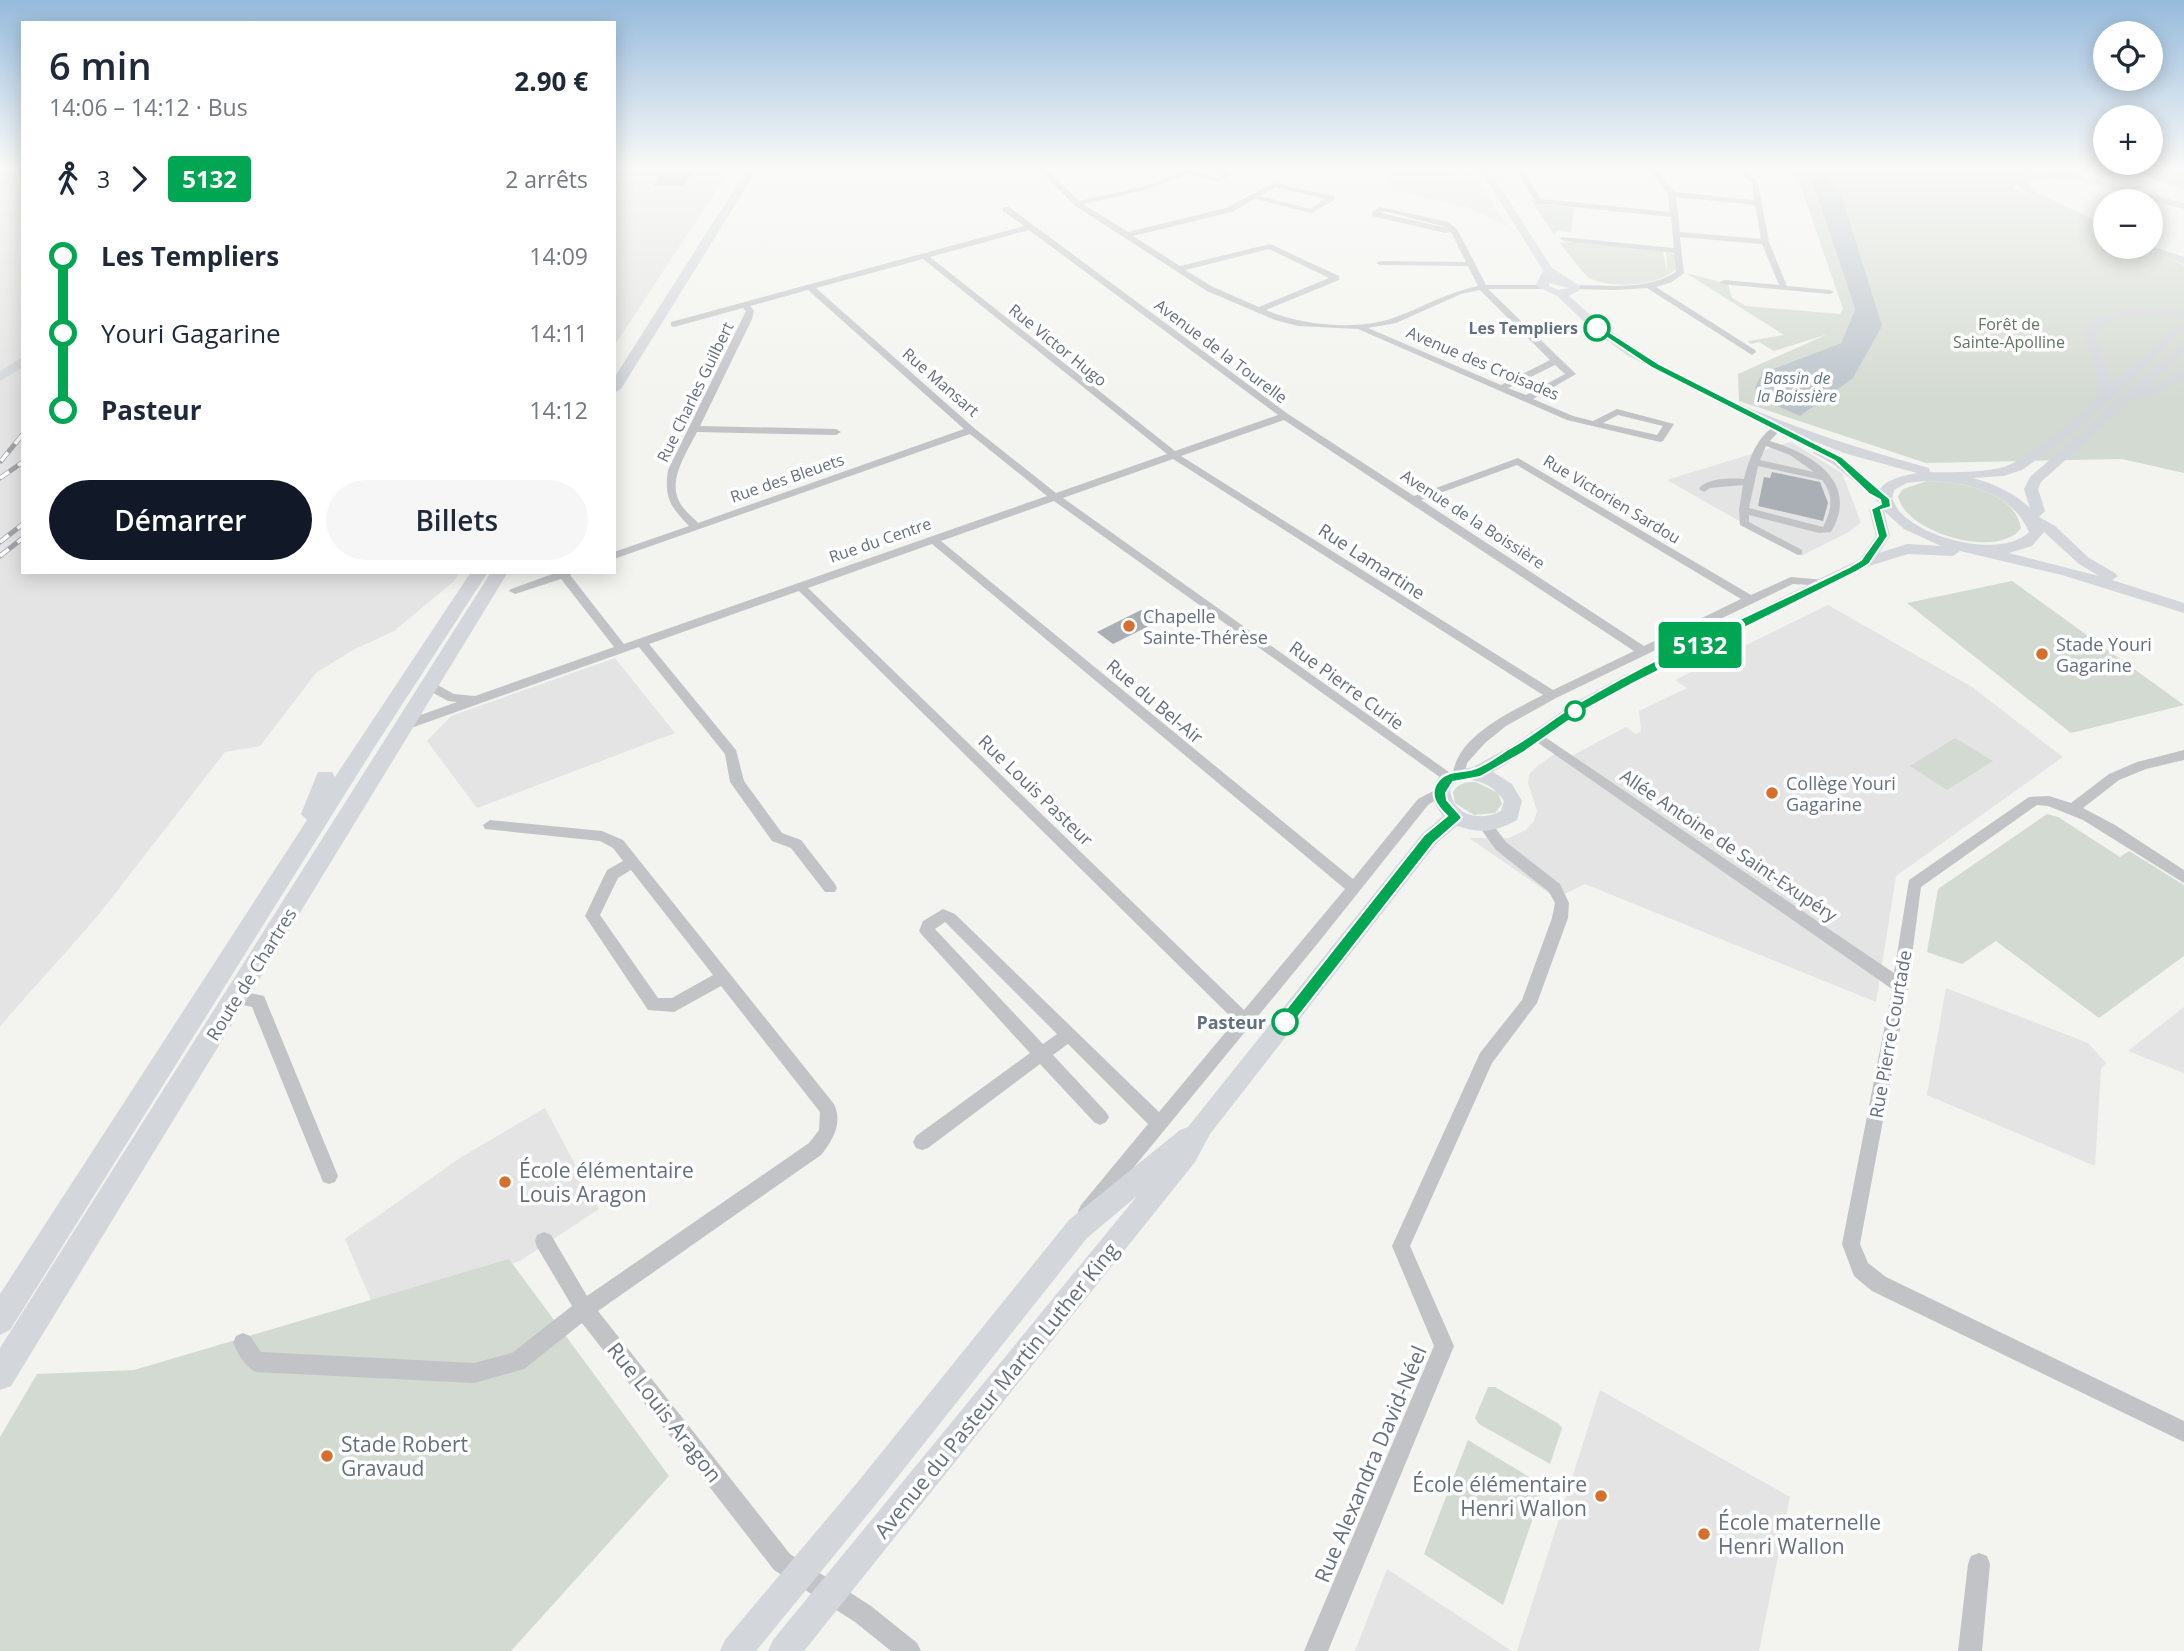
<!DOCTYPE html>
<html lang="fr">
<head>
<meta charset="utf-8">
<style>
  body { margin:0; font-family:"Open Sans",sans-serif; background:#f6f6f7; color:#1f2937; height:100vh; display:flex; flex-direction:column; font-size:26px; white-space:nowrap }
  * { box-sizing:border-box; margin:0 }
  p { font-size:23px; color:#747a83 }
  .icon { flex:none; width:38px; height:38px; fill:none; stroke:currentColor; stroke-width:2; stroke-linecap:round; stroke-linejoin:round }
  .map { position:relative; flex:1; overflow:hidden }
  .panel { position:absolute; left:21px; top:21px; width:595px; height:553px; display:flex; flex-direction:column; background:#fff; border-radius:0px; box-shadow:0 4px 18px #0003 }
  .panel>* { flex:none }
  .badge { padding:0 14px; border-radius:5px; font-size:24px; line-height:46px }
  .controls { position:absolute; left:2093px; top:21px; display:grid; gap:14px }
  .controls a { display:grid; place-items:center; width:70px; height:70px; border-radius:50%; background:#fff; box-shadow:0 4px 18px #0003; font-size:35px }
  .map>.badge { position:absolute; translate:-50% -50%; box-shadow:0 0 0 4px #fff }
  .legs { display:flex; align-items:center; gap:10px; height:77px; padding:0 28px; font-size:23px }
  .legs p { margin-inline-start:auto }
  .overview { display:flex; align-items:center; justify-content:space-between; height:119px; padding:0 28px }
  h1 { font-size:38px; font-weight:600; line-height:52px }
  .cta { display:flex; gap:14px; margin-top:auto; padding:14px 28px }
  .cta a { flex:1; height:80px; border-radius:42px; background:#111827; color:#fff; font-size:28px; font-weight:600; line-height:80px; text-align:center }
  .cta a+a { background:#f6f6f7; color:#1f2937 }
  ul { padding:0 28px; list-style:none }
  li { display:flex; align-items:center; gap:24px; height:77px; font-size:26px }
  li i { display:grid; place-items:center; width:10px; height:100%; margin:0 9px; background:currentColor }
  li i::after { content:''; width:18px; height:18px; margin:-9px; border:5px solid; border-radius:50%; background:#fff }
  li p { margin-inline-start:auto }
  li:first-child i { background:linear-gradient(#0000 50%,currentColor 0) }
  li:last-child i { background:linear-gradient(currentColor 50%,#0000 0) }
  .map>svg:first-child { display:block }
  .built { fill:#e3e4e3 }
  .green { fill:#d3dad1 }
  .water { fill:#bcc4cb }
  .building { fill:#aaafb5 }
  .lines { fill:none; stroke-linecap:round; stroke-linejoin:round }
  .street { fill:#c1c3c7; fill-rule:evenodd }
  .secondary { fill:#d3d6db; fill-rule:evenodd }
  .primary { fill:#d3d6db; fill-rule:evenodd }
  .rail-casing { stroke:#a1a5ab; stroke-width:5 }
  .rail { stroke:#fff; stroke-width:3.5; stroke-dasharray:11; stroke-linecap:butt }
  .line-1 { fill:#00a651; stroke:#fff; stroke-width:2 }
  .stop-1-dot { fill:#fff; stroke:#00a651; stroke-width:3.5 }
  .poi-dot { fill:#d66e2c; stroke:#fff; stroke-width:2.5 }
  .labels { text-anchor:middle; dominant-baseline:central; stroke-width:7; stroke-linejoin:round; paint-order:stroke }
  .far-park-label { font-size:16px; fill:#637663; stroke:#fff }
  .far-stop-label { font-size:16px; font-weight:bold; fill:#646f7f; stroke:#fff; text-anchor:end }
  .far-street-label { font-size:16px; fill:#646f7f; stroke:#fff }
  .far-water-label { font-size:16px; font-style:italic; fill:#657683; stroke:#fff }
  .street-label { font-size:18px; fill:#646f7f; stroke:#fff }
  .poi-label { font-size:18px; fill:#646f7f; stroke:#fff; text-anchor:start }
  .stop-label { font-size:18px; font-weight:bold; fill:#646f7f; stroke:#fff; text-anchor:end }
  .near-poi-label { font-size:21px; fill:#646f7f; stroke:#fff; text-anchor:start }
  .near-street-label { font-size:21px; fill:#646f7f; stroke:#fff }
</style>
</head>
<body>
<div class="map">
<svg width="2184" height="1651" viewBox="0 0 2184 1651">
  <rect width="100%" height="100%" fill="#f3f3ef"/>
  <g class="built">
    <path d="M0 168H23V572H460L453 582 394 631 353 650 316 673 260 746 225 752 96 918 0 1026Z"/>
    <path d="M614 168H731L614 346Z"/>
    <path d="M1382 168H1438L1462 175 1471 169 1507 226 1466 207 1392 190Z"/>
    <path d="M1791 442 1842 473 1861 523 1847 533 1801 556 1667 480Z"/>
    <path d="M1828 605 1972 687 2063 757 1896 876 1876 1002 1585 884 1556 898 1469 838H1509L1526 830 1534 821 1537 811 1528 783 1529 775 1536 767 1555 754 1564 760 1626 727 1636 734 1641 731 1639 711 1687 688 1675 680Z"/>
    <path d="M615 658 675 733 477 808 427 741 451 716Z"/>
    <path d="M1946 988 2088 1043 2106 1063 2101 1069 2095 1166 1927 1095Z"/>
    <path d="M2184 1007V1073L2128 1051Z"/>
    <path d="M545 1108 599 1209 520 1261 373 1305 345 1239 463 1156Z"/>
    <path d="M1600 1390 1790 1497 1759 1651H1517Z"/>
    <path d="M1387 1569 1512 1651H1355Z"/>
  </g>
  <g class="green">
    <path d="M1784 168H1799L1814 186 1855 309 1841 343 1762 373 1756 389 1882 326 1821 168H2037L2013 188 2105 231V247H2140L2184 265V473L2122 459 1926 463 1739 401 1738 374 1828 334 1774 351 1759 342 1751 344 1748 341 1784 335 1686 273 1728 284 1732 298 1746 306 1840 314 1843 309 1798 178Z"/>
    <path d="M2124 168H2184V190Z"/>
    <path d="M1531 200 1545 202 1546 205 1574 208 1571 232 1558 231 1554 234Z"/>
    <path d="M1577 242 1663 252 1667 272 1666 252 1675 255 1676 268C1662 287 1605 289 1588 277 1583 273 1564 249 1560 243Z"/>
    <path d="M1927 481C1958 482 2014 490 2021 528 1999 560 1905 533 1898 496L1903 489Z"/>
    <path d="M2012 581 2184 705 2071 733 1907 603Z"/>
    <path d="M1955 738 1993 761 1947 790 1910 766Z"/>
    <path d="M1476 782 1498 793 1502 804 1495 813 1474 815 1455 803 1453 792C1458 783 1466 782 1476 782Z"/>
    <path d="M2047 814 2058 817 2120 857 2129 851 2184 885V956L2099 1018 1996 941 1962 964 1927 952 1938 889Z"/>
    <path d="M509 1259 669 1476 511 1651H0V1437L37 1374 134 1370Z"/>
    <path d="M1488 1387H1495L1559 1424 1562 1428 1550 1464 1479 1424 1475 1418Z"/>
    <path d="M1468 1440 1544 1486 1503 1605 1424 1554Z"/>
  </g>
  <path class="water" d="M1799 168H1821L1841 194 1882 326 1853 378 1800 416 1773 404 1755 388 1762 373 1841 343 1855 309 1814 186Z"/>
  <g class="building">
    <path d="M667 168H696L683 186H653Z"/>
    <path d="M1772 472 1820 482 1828 503 1823 521 1758 506 1764 477 1770 478Z"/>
    <path d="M1141 610 1157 622 1113 644 1097 632Z"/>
  </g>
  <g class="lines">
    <g class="street">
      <path d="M1038 168H1045L1079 201 1145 186 1182 172 1177 168 1190 169 1218 178 1224 174 1208 168H1220L1233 173 1219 182 1189 174 1149 189 1083 204 1128 232 1226 208 1274 183 1334 196V200L1311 213 1255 199 1232 212 1133 236 1180 266 1270 244 1339 276V280L1266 310C1301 325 1356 331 1393 318 1422 308 1447 292 1478 286L1468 266 1380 265 1376 263 1380 261 1466 262 1451 232 1445 233 1372 216V212L1380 207 1448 222 1457 229 1486 285H1542L1546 287 1542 289H1488L1576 374 1533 399 1573 416 1593 421 1617 409 1674 424 1663 441 1660 442 1567 420 1358 329 1298 326 1275 320 1207 291 1074 205ZM1275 187 1325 199 1310 209 1260 196ZM1384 211 1442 226 1447 228 1381 213ZM1269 249 1329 278 1259 307 1213 287 1185 270ZM1480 290 1550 360 1501 385 1368 328 1396 323 1461 294ZM1555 365 1565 374 1526 395 1508 388ZM1618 415 1663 426 1657 435 1603 423Z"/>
      <path d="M1515 168H1522L1541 199 1670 212 1668 194 1648 168H1655L1674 192 1754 200 1752 184 1737 168H1744L1758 183 1769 242 1787 286 1830 290 1834 292 1830 294 1721 284 1720 282 1724 280 1779 285 1762 244 1680 237 1684 273 1672 282 1656 287 1755 350 1756 352 1752 355 1647 288 1615 290 1572 289V285H1575C1609 285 1646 291 1676 272L1674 253 1564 241 1560 239 1561 237 1674 248 1671 217 1536 203ZM1676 197 1755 205 1761 239 1680 232Z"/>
      <path d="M2140 184 2142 187 2131 193 2127 191Z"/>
      <path d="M1003 207H1009L1288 414 1414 496 1518 458 1751 595 1791 577 1825 580 1831 583 1825 586 1793 584 1556 698 1506 726 1485 743 1467 763 1464 777H1454L1453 781 1448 783 1054 501 941 541 1353 879 1418 799 1439 788 1446 793 1428 805 1318 943 1093 1217 1087 1220 1081 1217 1078 1211 1081 1205 1148 1124 1068 1044 1053 1055 1106 1112 1109 1117 1106 1122 1100 1125 1094 1122 1040 1064 928 1148 922 1150 916 1148 913 1142 916 1136 1030 1053 922 935 919 931 923 921 943 909 955 914 1159 1112 1235 1021 799 591 649 644 736 750 744 781 782 833 801 840 835 884 837 888 835 892H825L791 848 772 841 730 782 725 754 639 647 411 728H401L400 725 401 722 457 702 448 701 426 689 424 686 426 683H434L454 694 475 696 614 647 561 579 515 594 509 591 511 589 558 572H574L570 575 624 644 1047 496 970 434 614 559V552L689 526C670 506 664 498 668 470L746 311 743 308 674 327 671 326V322L1024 226 1003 211ZM1029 230 1278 415 1175 451 930 257ZM923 259 1167 454 1056 493 974 428 816 288ZM808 290 964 429 698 523C692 516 683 510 679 501 668 479 687 452 697 432L836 435 841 432 836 429 700 426 752 319 754 311 750 306ZM1284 420 1634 651 1553 690 1181 456ZM1173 459 1543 695C1512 711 1456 736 1453 775L1063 498ZM1517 465 1741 599 1644 646 1421 500ZM932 544 1345 889 1244 1010 808 588ZM945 922 1057 1034 1043 1044 935 929Z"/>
      <path d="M1776 426 1781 429 1770 441C1813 454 1860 483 1831 532L1819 533 1749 515V522L1802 550V554L1798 555 1740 525 1739 510 1743 485 1710 488 1704 492 1699 489C1706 478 1731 478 1744 479 1749 460 1757 435 1776 426ZM1766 446 1790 455 1814 472 1760 460ZM1758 466 1822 480C1834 495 1832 510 1823 527L1749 508Z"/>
      <path d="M1536 731 1894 973 1909 880 2029 797 2049 796 2071 803 2109 774 2137 762 2184 750V760L2146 769 2119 780 2083 808 2115 825 2184 870V883L2083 820 2048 806 2037 805 1921 887 1908 986 1860 1244 1868 1263 1886 1277 2184 1421V1442L1872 1291 1854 1276 1842 1244 1892 989 1531 738 1529 735 1531 732Z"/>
      <path d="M490 820 602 831 623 840 834 1104C843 1123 833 1140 821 1155L598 1311 790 1554 871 1606 917 1643 921 1651H891L855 1622 774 1570 582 1323 524 1369 474 1383 256 1372C245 1367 238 1354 233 1343L236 1336 243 1333 250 1336 261 1352 474 1363 512 1353 572 1306 537 1247 535 1241 537 1235 544 1232 551 1235 587 1296 809 1143 819 1130 820 1112 721 986 674 1012 648 1010 585 916 607 870 623 861 613 848 600 841 485 829 483 825ZM631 870 713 975 672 998H658L600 915 618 878Z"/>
      <path d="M1485 820 1490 821 1506 842 1560 884 1569 903 1568 918 1537 1003 1492 1063 1410 1246 1454 1346 1328 1651H1304L1434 1346 1392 1246 1480 1053 1522 1000 1552 918 1555 903 1549 892 1496 850 1478 825Z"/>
      <path d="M237 990 264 996 338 1176 335 1182 329 1184 323 1182 252 1007 231 1002 229 997 231 992Z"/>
      <path d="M1979 1553 1987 1556 1990 1564 1982 1651H1958L1968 1564 1971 1556Z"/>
    </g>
    <g class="secondary">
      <path d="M1479 168H1488L1552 268 1580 286V290L1569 296C1667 387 1802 433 1929 468L1930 472C1948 473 1986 472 2004 467 2019 463 2087 413 2094 399 2105 380 2088 350 2082 332 2107 302 2149 307 2184 312V318C2153 314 2118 308 2094 333L2110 378 2109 386 2184 321V331L2071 435 2022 470 2003 476 1973 478C1995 484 2014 493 2030 508L2024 489 2030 477 2184 342V352L2145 388 2184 370V379L2145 398 2135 397 2041 482 2038 489 2045 511 2039 517 2055 526 2089 558 2115 573 2118 576 2112 580 2184 603V613L2062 575 1960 551 1953 556 1908 554 1869 566C1777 613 1676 657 1587 710 1555 730 1526 753 1493 772L1512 784 1522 801 1517 820C1495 832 1481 834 1457 826L1436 844 1210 1134 1195 1162 804 1651H768L773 1640 1137 1196 1087 1238 877 1503 756 1651H720L725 1640 857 1483 1069 1220 1180 1130 1188 1127 1422 834 1443 816C1431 800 1428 790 1442 774L1473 767 1513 745 1574 703 1623 676 1860 559 1876 536 1869 509 1880 503 1833 464 1813 453V447C1834 443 1864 477 1880 489 1888 478 1904 476 1917 473L1847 454 1726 407 1627 355 1593 330 1557 296 1538 287 1536 285 1543 270ZM1549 283 1569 288 1559 290 1549 286ZM1925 481C1966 482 2011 491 2029 532 2002 559 1925 539 1901 513 1897 510 1895 503 1892 499L1894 490 1907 483ZM1884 511 1904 529 1941 546 1907 544 1879 553 1890 536ZM2044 532 2079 564 2099 576 2009 553 2032 546ZM1467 779C1483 781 1495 787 1504 801L1501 811C1481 822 1452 816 1450 789L1455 783Z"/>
      <path d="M23 169V176L0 188V181Z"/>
      <path d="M2052 172 2071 173 2184 203V209L2071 179 2052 178 2030 181 2028 185 2034 191 2105 225V232L2101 231 2028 195 2018 185 2023 177Z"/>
      <path d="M2151 246 2184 257V264L2138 247Z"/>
      <path d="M23 357V367L0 381V371Z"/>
    </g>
    <g class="primary">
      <path d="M748 168H758L621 389 614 393V378Z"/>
      <path d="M471 572H488L372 751 10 1330 0 1335V1294L307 820 301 814 318 772H332L335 777Z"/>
      <path d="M491 572H508L11 1386 0 1390V1348Z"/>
    </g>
    <g class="rail-casing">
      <g id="rail">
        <path d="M1 461 23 434"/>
        <path d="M0 478 23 462"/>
        <path d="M0 542 23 524"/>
        <path d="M0 556 23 538"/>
      </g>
    </g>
    <use href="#rail" class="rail"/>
  </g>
  <linearGradient id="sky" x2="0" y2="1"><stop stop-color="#96badc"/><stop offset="0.42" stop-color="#fafaf8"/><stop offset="1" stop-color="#fafaf8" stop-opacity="0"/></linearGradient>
  <rect width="2184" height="400" fill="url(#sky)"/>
  <path class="line-1" d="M1594 326H1600L1659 364 1842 457 1890 499 1891 507 1881 510 1888 536 1869 564 1856 572 1634 683 1584 710 1524 752 1480 777 1453 782 1446 793 1447 800 1462 817 1460 820 1434 843 1291 1026H1280L1277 1022 1280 1017 1424 835 1447 816C1437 806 1427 794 1439 780 1449 769 1461 773 1473 769 1485 766 1499 755 1510 748 1534 735 1554 717 1577 704 1663 652 1758 612 1849 567L1861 560 1878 536 1871 509 1881 504 1880 500 1869 494 1835 461 1652 368 1594 329Z"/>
  <g class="stop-1-dot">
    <circle cx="1597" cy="328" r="12"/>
    <circle cx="1575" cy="711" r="9"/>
    <circle cx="1285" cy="1022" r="12"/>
  </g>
  <g class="poi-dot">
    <circle cx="1129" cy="626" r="7"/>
    <circle cx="2042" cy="654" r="7"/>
    <circle cx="1772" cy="793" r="7"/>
    <circle cx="505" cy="1182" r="7"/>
    <circle cx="327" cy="1456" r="7"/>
    <circle cx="1601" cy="1496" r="7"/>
    <circle cx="1704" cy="1534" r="7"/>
  </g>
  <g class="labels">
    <g class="far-park-label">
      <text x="2009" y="324">Forêt de<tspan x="2009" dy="18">Sainte-Apolline</tspan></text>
    </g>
    <g class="far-stop-label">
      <text x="1578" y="328">Les Templiers</text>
    </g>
    <g class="far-street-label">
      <text transform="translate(1058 345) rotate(39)">Rue Victor Hugo</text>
      <text transform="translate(1221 351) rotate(37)">Avenue de la Tourelle</text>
      <text transform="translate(1483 363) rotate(23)">Avenue des Croisades</text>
      <text transform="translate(941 382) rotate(41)">Rue Mansart</text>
      <text transform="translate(695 392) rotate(-64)">Rue Charles Guilbert</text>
      <text transform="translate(787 478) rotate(-19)">Rue des Bleuets</text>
      <text transform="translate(1612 499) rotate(31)">Rue Victorien Sardou</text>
      <text transform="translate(1473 519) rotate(33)">Avenue de la Boissière</text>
      <text transform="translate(880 540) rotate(-19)">Rue du Centre</text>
    </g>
    <g class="far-water-label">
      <text x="1797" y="378">Bassin de<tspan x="1797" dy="18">la Boissière</tspan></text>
    </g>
    <g class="street-label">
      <text transform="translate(1372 561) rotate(33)">Rue Lamartine</text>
      <text transform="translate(1347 685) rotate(36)">Rue Pierre Curie</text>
      <text transform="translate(1155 701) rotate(40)">Rue du Bel-Air</text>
      <text transform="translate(1036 790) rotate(44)">Rue Louis Pasteur</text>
      <text transform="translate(1729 845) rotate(34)">Allée Antoine de Saint-Exupéry</text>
      <text transform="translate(251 974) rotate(-58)">Route de Chartres</text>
      <text transform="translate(1890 1034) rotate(-80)">Rue Pierre Courtade</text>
    </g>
    <g class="poi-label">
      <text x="1143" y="616">Chapelle<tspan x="1143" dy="21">Sainte-Thérèse</tspan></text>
      <text x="2056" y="644">Stade Youri<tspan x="2056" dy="21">Gagarine</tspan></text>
      <text x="1786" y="783">Collège Youri<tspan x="1786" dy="21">Gagarine</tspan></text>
    </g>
    <g class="stop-label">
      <text x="1266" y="1022">Pasteur</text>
    </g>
    <g class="near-poi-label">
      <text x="519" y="1170">École élémentaire<tspan x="519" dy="24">Louis Aragon</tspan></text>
      <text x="341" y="1444">Stade Robert<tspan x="341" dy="24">Gravaud</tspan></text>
      <text x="1587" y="1484" text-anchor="end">École élémentaire<tspan x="1587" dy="24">Henri Wallon</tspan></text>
      <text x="1718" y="1522">École maternelle<tspan x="1718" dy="24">Henri Wallon</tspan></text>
    </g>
    <g class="near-street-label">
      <text transform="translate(996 1390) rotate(-51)">Avenue du Pasteur Martin Luther King</text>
      <text transform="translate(665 1412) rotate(52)">Rue Louis Aragon</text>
      <text transform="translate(1370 1464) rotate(-67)">Rue Alexandra David-Néel</text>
    </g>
  </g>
</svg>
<div class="controls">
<a><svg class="icon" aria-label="locate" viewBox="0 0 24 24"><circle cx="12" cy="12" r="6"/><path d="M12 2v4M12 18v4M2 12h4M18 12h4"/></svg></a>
<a>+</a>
<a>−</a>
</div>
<b class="badge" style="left:1700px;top:645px;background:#00a651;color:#fff">5132</b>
<section class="panel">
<div class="overview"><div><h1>6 min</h1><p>14:06 – 14:12 · Bus</p></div><b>2.90 €</b></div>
<div class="legs"><svg class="icon" aria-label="walk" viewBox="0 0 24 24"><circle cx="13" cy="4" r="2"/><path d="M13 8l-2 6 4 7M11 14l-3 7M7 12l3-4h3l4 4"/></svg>3<svg class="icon" aria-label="forward" viewBox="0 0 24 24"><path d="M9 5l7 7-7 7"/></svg><b class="badge" style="background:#00a651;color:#fff">5132</b><p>2 arrêts</p></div>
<ul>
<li><i style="color:#00a651"></i><b>Les Templiers</b><p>14:09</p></li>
<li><i style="color:#00a651"></i><span>Youri Gagarine</span><p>14:11</p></li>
<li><i style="color:#00a651"></i><b>Pasteur</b><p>14:12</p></li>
</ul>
<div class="cta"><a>Démarrer</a><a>Billets</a></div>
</section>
</div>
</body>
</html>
